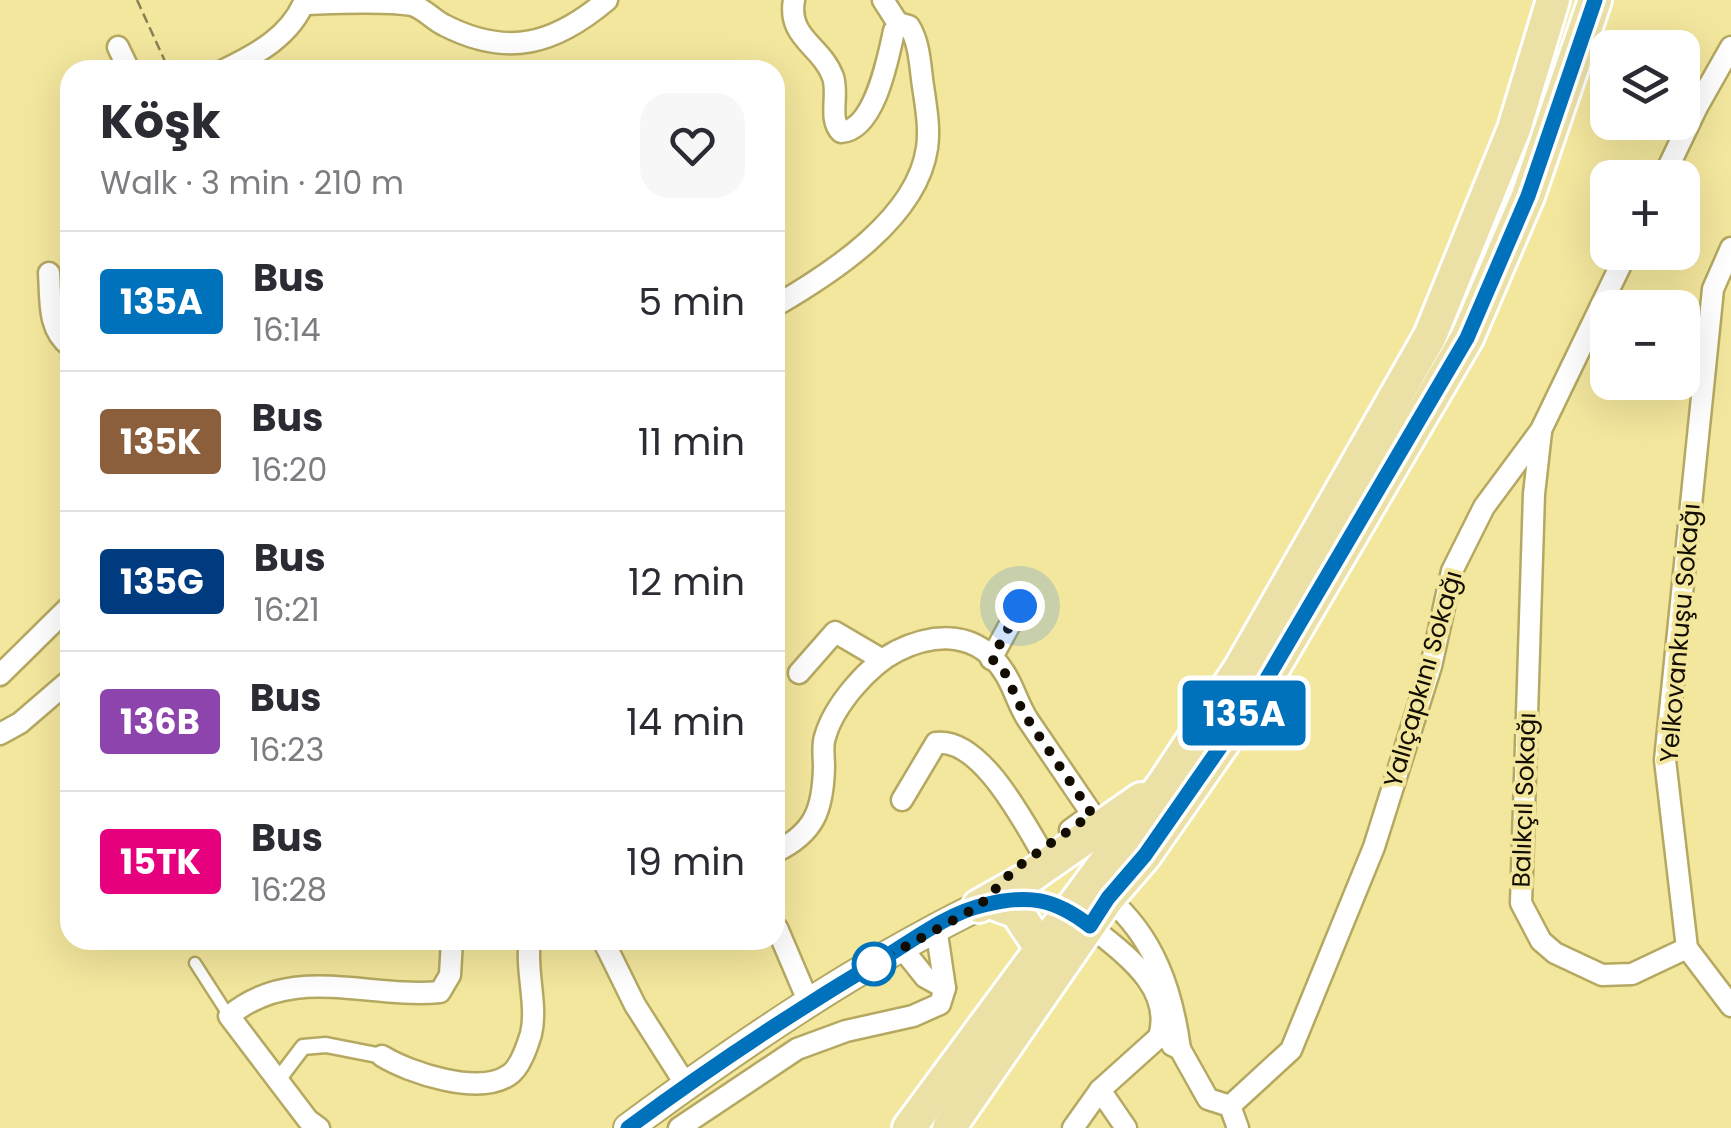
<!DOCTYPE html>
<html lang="en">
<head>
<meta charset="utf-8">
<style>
  body { margin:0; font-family:Poppins,sans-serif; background:#f7f7f7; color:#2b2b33; height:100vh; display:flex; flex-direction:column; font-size:38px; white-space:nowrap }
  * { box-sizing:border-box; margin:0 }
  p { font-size:32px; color:#7c7c81 }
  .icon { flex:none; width:55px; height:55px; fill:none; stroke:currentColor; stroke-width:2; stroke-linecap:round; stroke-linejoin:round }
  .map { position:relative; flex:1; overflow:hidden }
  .drawer { position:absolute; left:60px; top:60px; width:725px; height:890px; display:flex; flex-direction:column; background:#fff; border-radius:30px; box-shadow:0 10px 40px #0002 }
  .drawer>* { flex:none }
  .badge { padding:0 20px; border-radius:8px; font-size:35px; line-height:65px }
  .controls { position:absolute; left:1590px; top:30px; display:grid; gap:20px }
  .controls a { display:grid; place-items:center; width:110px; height:110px; border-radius:20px; background:#fff; box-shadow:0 10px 40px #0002; font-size:50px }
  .you { position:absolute; width:50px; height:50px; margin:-25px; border:8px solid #fff; border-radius:50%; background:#1a73e8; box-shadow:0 0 0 15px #1a73e833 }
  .map>.badge { position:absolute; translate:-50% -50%; box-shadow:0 0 0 5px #fff }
  .round { display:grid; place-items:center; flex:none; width:105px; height:105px; border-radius:30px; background:#f7f7f7 }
  .headline { display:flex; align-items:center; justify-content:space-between; height:170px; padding:0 40px }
  h1 { font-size:48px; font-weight:700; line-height:75px }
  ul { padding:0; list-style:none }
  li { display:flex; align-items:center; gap:30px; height:140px; padding:0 40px; border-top:2px solid #e1e1e2 }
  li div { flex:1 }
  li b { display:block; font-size:38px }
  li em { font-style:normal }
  li .badge { min-width:110px; font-weight:700; text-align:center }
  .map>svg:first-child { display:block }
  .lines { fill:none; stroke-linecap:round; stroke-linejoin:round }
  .service-casing { stroke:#b5a861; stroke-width:15 }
  .pedestrian-casing { stroke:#b5a861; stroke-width:19 }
  .minor-casing { stroke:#b5a861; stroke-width:25 }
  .secondary-casing { stroke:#b5a861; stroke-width:32 }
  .trunk-casing { stroke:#fff; stroke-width:38 }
  .path { stroke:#898053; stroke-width:2.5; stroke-dasharray:10 5; stroke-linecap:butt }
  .service { stroke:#fff; stroke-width:10 }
  .pedestrian { stroke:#fff; stroke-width:14 }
  .minor { stroke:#fff; stroke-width:20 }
  .secondary { stroke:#fff; stroke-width:28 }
  .trunk { stroke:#ebe0a6; stroke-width:32 }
  .line-casing { stroke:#fff; stroke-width:22 }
  .line { stroke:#0072bc; stroke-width:15 }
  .walk { stroke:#120d00; stroke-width:10; stroke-dasharray:0 18 }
  .stop-dot { fill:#fff; stroke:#0072bc; stroke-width:5 }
  .labels { text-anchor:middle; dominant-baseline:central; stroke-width:8; stroke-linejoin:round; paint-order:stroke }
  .street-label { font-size:25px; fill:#120d00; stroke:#f3e69d }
</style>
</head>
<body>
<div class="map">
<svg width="1731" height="1128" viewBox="0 0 1731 1128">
  <rect width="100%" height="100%" fill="#f3e69d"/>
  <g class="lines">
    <g class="service-casing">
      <path id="service" d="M195 963 229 1016"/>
    </g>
    <g class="pedestrian-casing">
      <path id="pedestrian" d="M278 1080 303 1047 326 1045 382 1056"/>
    </g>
    <g class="minor-casing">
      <g id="minor">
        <path d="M883 0 899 25"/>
        <path d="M304 4C334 3 384 0 412 5 425 9 433 20 444 25 508 58 555 44 607 0"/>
        <path d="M118 47 129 70"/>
        <path d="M224 70C257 54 291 36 305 0"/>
        <path d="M1663 178 1697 107 1731 47"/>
        <path d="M1731 248 1713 289 1665 760 1687 948 1731 1006"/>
        <path d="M49 273C51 299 47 329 70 346"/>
        <path d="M775 306C832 273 917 218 927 148 930 128 926 107 923 86 920 67 920 43 909 26L902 24 894 31C888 58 875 130 841 132 828 119 839 95 833 77 822 46 787 38 794 0"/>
        <path d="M1541 432 1534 494 1521 903 1541 941 1555 953 1602 975 1632 974 1687 948"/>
        <path d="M991 659 1020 606"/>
        <path d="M799 673 835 632 881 659"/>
        <path d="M0 675 70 606"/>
        <path d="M0 734 20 723 70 680"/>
        <path d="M902 800 936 743C979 737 1021 817 1040 849"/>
        <path d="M775 852C815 833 823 809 824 767 824 758 822 745 825 737 834 705 869 665 897 651 936 632 978 631 1004 672 1014 687 1018 705 1028 720 1049 751 1071 783 1092 814L1070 830"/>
        <path d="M1108 898C1154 937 1172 990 1180 1049"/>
        <path d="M1090 926C1123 953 1174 987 1159 1037"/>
        <path d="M777 928 809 1003"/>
        <path d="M603 940 635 1005 686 1085"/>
        <path d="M901 947 925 977 945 988"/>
        <path d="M1172 1045 1180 1049 1208 1099 1230 1106 1238 1128"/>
        <path d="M382 1056C410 1073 479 1096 509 1075 520 1068 527 1047 531 1034 538 1005 525 970 530 940"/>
        <path d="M1100 1090 1126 1128"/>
        <path d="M1230 1106 1291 1050 1374 847 1431 666 1452 571 1484 507 1541 430 1627 252"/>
        <path d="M319 1128 308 1120 229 1016C293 963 366 999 440 992L450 975 452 940"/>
        <path d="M679 1128 797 1049 846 1031 913 1016 940 1004 945 988 936 927"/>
        <path d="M1073 1128 1100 1090 1159 1037"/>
      </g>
    </g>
    <g class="secondary-casing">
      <path id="secondary" d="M628 1128C739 1046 855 967 979 906"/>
    </g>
    <g class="trunk-casing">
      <g id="trunk">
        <path d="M993 903 1017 912 1040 947"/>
        <path d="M979 906 1025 880 1141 799"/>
        <path d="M909 1128 1165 782 1241 667 1430 336 1514 129 1553 0"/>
        <path d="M949 1128 1108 898 1145 855 1262 687 1467 338 1528 196 1595 0"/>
      </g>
    </g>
    <path class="path" d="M137 0 169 70"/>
    <use href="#service" class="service"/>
    <use href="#pedestrian" class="pedestrian"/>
    <use href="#minor" class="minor"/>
    <use href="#secondary" class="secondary"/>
    <use href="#trunk" class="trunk"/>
  </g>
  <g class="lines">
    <g class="line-casing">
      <path id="line" d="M628 1128C710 1067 795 1011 882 959 913 940 948 913 984 905 1028 894 1054 898 1090 926L1108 898 1145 855 1262 687 1467 338 1528 196 1595 0"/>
    </g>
    <use href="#line" class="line"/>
    <path class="walk" d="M874 964 979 906 1016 868 1092 814 1024 714 1003 669 992 659 1020 606"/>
  </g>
  <circle class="stop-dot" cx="874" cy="964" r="20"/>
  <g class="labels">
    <g class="street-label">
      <text transform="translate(1680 633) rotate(-85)">Yelkovankuşu Sokağı</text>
      <text transform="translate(1423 679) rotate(-74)">Yalıçapkını Sokağı</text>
      <text transform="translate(1524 800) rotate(-88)">Balıkçıl Sokağı</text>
    </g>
  </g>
</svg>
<div class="controls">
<a><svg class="icon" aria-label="layers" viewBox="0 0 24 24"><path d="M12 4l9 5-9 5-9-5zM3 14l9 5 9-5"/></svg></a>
<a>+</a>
<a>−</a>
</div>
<div class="you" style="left:1020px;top:606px"></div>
<b class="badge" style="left:1244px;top:713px;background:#0072bc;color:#fff">135A</b>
<section class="drawer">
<div class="headline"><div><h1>Köşk</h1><p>Walk · 3 min · 210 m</p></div><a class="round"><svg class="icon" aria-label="heart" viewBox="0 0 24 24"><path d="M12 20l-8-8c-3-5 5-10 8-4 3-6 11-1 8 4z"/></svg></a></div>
<ul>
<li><span class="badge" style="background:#0072bc;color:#fff">135A</span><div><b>Bus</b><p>16:14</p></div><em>5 min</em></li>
<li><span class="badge" style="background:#8b5e3c;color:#fff">135K</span><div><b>Bus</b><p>16:20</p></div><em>11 min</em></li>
<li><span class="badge" style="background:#003b80;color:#fff">135G</span><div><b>Bus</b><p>16:21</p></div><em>12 min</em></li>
<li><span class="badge" style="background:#8e44ad;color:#fff">136B</span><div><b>Bus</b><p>16:23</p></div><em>14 min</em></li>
<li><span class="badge" style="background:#e6007e;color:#fff">15TK</span><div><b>Bus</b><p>16:28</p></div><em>19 min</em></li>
</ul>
</section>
</div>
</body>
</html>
